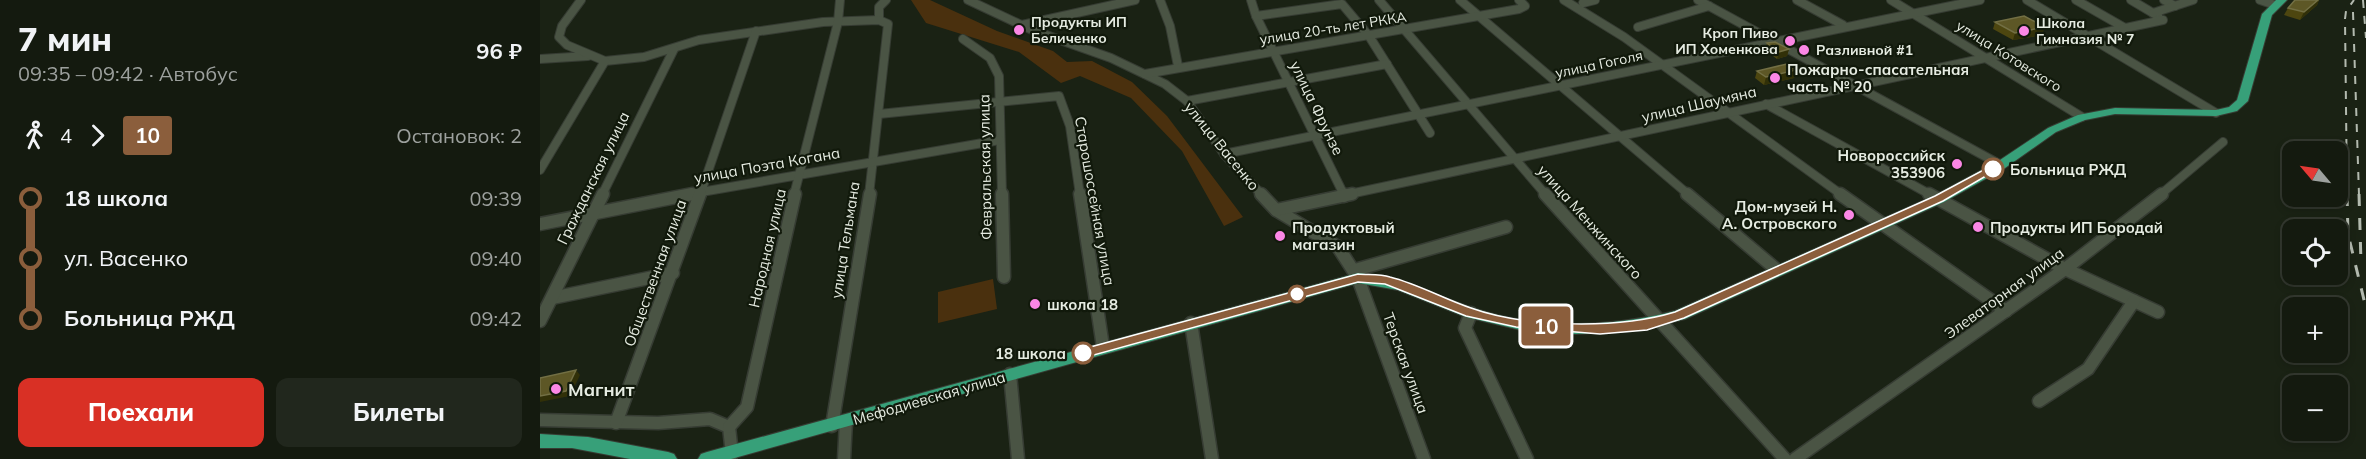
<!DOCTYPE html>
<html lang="ru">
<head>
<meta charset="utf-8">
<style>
  body { margin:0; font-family:Mulish,sans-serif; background:#21271d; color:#f1f3f6; height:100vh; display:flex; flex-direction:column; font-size:22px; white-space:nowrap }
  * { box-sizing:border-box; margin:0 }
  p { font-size:20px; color:#9da19e }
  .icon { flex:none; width:33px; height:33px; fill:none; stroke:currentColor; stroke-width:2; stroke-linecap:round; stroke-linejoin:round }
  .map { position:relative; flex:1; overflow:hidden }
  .side { display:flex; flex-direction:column; background:#141a0f; width:540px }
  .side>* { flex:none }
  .badge { padding:0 12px; border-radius:4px; font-size:21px; line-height:39px }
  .needle { width:39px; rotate:299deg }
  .buttons { position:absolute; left:1742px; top:141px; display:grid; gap:12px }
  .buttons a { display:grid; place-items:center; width:66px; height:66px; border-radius:12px; background:#141a0f; box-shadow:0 3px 9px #0003,0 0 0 2px #33382f; font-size:30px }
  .map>.badge { position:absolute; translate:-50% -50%; box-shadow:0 0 0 3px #fff }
  .legs { display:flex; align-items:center; gap:9px; height:66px; padding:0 18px; font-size:20px }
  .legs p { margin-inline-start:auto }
  .head { display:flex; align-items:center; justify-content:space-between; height:102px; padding:0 18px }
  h1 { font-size:33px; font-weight:800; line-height:45px }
  .cta { display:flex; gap:12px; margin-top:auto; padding:12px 18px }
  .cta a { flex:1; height:69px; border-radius:12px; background:#d93025; color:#fff; font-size:24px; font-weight:800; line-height:69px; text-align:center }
  .cta a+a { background:#21271d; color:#f1f3f6 }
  ul { padding:0 18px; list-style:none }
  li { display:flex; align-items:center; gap:21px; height:60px; font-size:22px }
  li i { display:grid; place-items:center; width:9px; height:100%; margin:0 8px; background:currentColor }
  li i::after { content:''; width:15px; height:15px; margin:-8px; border:4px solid; border-radius:50%; background:#141a0f }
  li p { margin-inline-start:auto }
  li:first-child i { background:linear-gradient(#0000 50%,currentColor 0) }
  li:last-child i { background:linear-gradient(currentColor 50%,#0000 0) }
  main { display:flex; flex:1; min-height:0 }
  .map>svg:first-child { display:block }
  .green { fill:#4a300e }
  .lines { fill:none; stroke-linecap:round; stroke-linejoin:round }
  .minor-far1-casing { stroke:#363c33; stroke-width:10 }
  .minor-casing { stroke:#363c33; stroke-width:15 }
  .major-casing { stroke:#363c33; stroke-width:2 }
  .minor-far1 { stroke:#4a5444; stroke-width:8 }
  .minor { stroke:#4a5444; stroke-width:12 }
  .major { fill:#37a079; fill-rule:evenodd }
  .rail-far1 { stroke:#b3baaf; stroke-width:2; stroke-dasharray:8 8; stroke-linecap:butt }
  .rail { stroke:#b3baaf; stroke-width:3; stroke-dasharray:12 12; stroke-linecap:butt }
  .wall { fill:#4d4610 }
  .shaded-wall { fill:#313008 }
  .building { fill:#5d5726; stroke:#726f44; stroke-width:1.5 }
  .line-1 { fill:#8b5e3c; stroke:#fff; stroke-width:1.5 }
  .poi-dot { fill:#fb87e5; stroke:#11190b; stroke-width:2 }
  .stop-1-dot { fill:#fff; stroke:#8b5e3c; stroke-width:3 }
  .labels { text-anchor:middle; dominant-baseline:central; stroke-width:4.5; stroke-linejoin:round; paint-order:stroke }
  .far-poi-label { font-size:14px; font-weight:bold; fill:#e6ece2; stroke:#11190b; text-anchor:start }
  .far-street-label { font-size:14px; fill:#e6ece2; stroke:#11190b }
  .poi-label { font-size:15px; font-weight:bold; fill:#e6ece2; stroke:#11190b; text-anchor:start }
  .street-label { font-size:15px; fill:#e6ece2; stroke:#11190b }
  .stop-label { font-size:15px; font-weight:bold; fill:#e6ece2; stroke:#11190b; text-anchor:start }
  .near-poi-label { font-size:18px; font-weight:bold; fill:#e6ece2; stroke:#11190b; text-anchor:start }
</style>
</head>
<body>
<main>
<section class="side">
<div class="head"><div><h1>7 мин</h1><p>09:35 – 09:42 · Автобус</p></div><b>96 ₽</b></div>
<div class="legs"><svg class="icon" aria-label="walk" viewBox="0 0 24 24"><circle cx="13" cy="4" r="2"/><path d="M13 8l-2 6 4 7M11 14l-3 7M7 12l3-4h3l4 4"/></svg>4<svg class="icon" aria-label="forward" viewBox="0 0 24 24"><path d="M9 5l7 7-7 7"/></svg><b class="badge" style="background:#8b5e3c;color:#fff">10</b><p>Остановок: 2</p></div>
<ul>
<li><i style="color:#8b5e3c"></i><b>18 школа</b><p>09:39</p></li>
<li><i style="color:#8b5e3c"></i><span>ул. Васенко</span><p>09:40</p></li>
<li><i style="color:#8b5e3c"></i><b>Больница РЖД</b><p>09:42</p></li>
</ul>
<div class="cta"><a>Поехали</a><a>Билеты</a></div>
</section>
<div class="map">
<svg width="1826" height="459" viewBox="0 0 1826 459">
  <rect width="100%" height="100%" fill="#1a2214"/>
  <g class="green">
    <path d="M371 0H390L457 31 513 51 527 62 552 61 592 82 627 116 703 217 684 226 642 151 591 98 540 76 521 83 479 52 386 23Z"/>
    <path d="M453 279 457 309 398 323V292Z"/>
  </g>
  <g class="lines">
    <g class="minor-far1-casing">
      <g id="minor-far1">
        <path d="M428 0 492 30 571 58 625 84 647 101 684 154 722 195"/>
        <path d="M620 0 630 26 638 66"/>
        <path d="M711 0 716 16 804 195"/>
        <path d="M839 0 1006 195"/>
        <path d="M920 0 1149 195"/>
        <path d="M1024 0 1084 37 1302 195"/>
        <path d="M1158 0 1461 165"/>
        <path d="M1257 0 1303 25"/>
        <path d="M1351 0 1542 117"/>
        <path d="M1487 0 1676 113"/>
        <path d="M1536 0 1585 28"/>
        <path d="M1591 0 1618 16"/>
        <path d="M1624 0 1635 6"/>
        <path d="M1720 0 1735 5"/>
        <path d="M1043 3 1055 0"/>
        <path d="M1613 13 1653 0"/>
        <path d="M716 16 802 4 829 36 890 133"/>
        <path d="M339 20V7L346 0"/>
        <path d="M482 25 595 0"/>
        <path d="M1098 27 1169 6"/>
        <path d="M423 39 450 58 459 76 462 195"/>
        <path d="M0 59 48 56"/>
        <path d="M65 61 104 57 159 40 283 22 339 20 348 24 329 195"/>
        <path d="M605 74 979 9 985 6 979 0"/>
        <path d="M647 101 847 64"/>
        <path d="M1226 104 1391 195"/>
        <path d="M339 114 519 96 530 126 540 195"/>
        <path d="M684 154 1440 0"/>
        <path d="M0 170 65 61 27 45 19 37 22 26 41 0"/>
        <path d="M62 195 134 49"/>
        <path d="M144 195 460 140"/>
        <path d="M160 195 216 31"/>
        <path d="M254 195 298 22 300 0"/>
        <path d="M805 195 1623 20"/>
        <path d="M1620 195 1683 142"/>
      </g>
    </g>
    <g class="minor-casing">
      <g id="minor">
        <path d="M462 194 464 277"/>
        <path d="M540 194 563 347"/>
        <path d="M721 194 736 210 798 247 818 278 884 459"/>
        <path d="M803 194 804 196"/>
        <path d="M1005 194 1245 459"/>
        <path d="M1147 194 1237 270"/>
        <path d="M1300 194 1466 311"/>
        <path d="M1389 194 1525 269 1618 312"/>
        <path d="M736 210 812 194"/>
        <path d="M0 224 152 194"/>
        <path d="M815 270 966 227"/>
        <path d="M12 298 133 273"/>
        <path d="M931 313 925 328 987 459"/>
        <path d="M0 321 63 194"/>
        <path d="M651 323 672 459"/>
        <path d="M470 374 478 459"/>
        <path d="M1499 401 1548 369 1594 301"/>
        <path d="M0 420 118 423 170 419 189 427 192 454"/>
        <path d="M76 423 160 194"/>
        <path d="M292 426 330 194"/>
        <path d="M189 427 207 407 255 194"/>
        <path d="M304 459 306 421"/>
        <path d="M1255 459 1525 269 1622 194"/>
      </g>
    </g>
    <g class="major-casing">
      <g id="major">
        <path d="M1736 0H1747L1732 15 1708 101 1697 111 1676 116 1575 114 1545 120 1516 132 1465 168 1404 202 1145 319 1116 326 1090 331 1036 334 981 330 926 317 858 290 818 283 191 459H158L161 454 167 452 818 273C860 278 896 296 936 309 1000 330 1071 327 1135 311L1394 196 1457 162 1508 128 1538 115 1575 108 1676 110 1689 107 1697 100 1722 14Z"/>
        <path d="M0 434 48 437 128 452 134 454 137 459H90L32 448H0Z"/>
      </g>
    </g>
    <use href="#minor-far1" class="minor-far1"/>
    <use href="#minor" class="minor"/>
    <use href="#major" class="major"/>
    <g class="rail-far1">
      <path d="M1823 0 1826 38"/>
      <path d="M1813 12 1819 195"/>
      <path d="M1807 195 1805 19 1806 11 1814 0"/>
    </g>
    <g class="rail">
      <path d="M1807 194 1808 234 1826 308"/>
      <path d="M1819 194 1821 263"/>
    </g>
  </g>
  <g class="wall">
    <path d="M1755 0H1779L1777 5 1760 20 1744 15 1748 8Z"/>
    <path d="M1455 22 1502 35 1473 40 1453 29Z"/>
    <path d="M1227 43 1249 49 1247 56 1237 59 1225 50Z"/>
    <path d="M1256 70 1254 78 1224 85 1215 78 1217 71Z"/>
  </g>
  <g class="shaded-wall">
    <path d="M1778 0H1779L1777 5 1760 20 1764 12Z"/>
    <path d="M1505 27 1502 35 1473 40 1475 33Z"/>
    <path d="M1249 49 1247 56 1237 59 1239 52Z"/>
    <path d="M1256 70 1254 78 1224 85 1226 77Z"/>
    <path d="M36 370 40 375 30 396 0 402V396Z"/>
  </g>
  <g class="building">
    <path d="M1755 0H1778L1764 12 1748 8Z"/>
    <path d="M1484 16 1505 27 1475 33 1455 22Z"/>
    <path d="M1235 42 1249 49 1239 52 1227 43Z"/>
    <path d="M1247 64 1256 70 1226 77 1217 71Z"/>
    <path d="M36 370 26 391 0 396V378Z"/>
  </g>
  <path class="line-1" d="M1449 167 1458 169 1403 201 1144 318 1107 330 1060 334 976 327 926 316 845 284 818 282 543 358 536 353 543 349 818 274C828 275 840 274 850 277 878 284 904 299 931 308 987 328 1079 329 1135 312L1395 196Z"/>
  <g class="poi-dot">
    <circle cx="479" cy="30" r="6"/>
    <circle cx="1484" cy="31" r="6"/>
    <circle cx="1250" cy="41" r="6"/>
    <circle cx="1264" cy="50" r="6"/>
    <circle cx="1235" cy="78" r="6"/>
    <circle cx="1417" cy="164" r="6"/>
    <circle cx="1309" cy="215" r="6"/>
    <circle cx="1438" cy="227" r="6"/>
    <circle cx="740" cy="236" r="6"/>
    <circle cx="495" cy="304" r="6"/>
    <circle cx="16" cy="389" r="6"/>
  </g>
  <g class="stop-1-dot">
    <circle cx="1453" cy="169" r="10"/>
    <circle cx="757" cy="294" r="8"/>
    <circle cx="543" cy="353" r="10"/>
  </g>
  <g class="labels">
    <g class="far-poi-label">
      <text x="491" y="22">Продукты ИП<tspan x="491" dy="16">Беличенко</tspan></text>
      <text x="1496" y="23">Школа<tspan x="1496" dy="16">Гимназия № 7</tspan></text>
      <text x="1238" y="33" text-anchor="end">Кроп Пиво<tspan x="1238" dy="16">ИП Хоменкова</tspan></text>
      <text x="1276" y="50">Разливной #1</text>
    </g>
    <g class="far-street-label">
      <text transform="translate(793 28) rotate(-9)">улица 20-ть лет РККА</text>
      <text transform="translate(1469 56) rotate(32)">улица Котовского</text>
      <text transform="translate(1059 64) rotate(-12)">улица Гоголя</text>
    </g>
    <g class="poi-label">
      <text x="1247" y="69">Пожарно-спасательная<tspan x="1247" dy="17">часть № 20</tspan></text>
      <text x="1405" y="155" text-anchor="end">Новороссийск<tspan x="1405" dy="17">353906</tspan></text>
      <text x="1297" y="206" text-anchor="end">Дом-музей Н.<tspan x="1297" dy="17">А. Островского</tspan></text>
      <text x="752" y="227">Продуктовый<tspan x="752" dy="17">магазин</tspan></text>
      <text x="1450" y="227">Продукты ИП Бородай</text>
      <text x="507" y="304">школа 18</text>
    </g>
    <g class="street-label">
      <text transform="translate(1159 104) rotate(-13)">улица Шаумяна</text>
      <text transform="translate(777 108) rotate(64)">улица Фрунзе</text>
      <text transform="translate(682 146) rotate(51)">улица Васенко</text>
      <text transform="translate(227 165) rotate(-10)">улица Поэта Когана</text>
      <text transform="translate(445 167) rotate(-91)">Февральская улица</text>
      <text transform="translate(53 178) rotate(-64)">Гражданская улица</text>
      <text transform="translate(555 201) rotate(80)">Старошоссейная улица</text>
      <text transform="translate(1050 222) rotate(48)">улица Менжинского</text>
      <text transform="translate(305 240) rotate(-81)">улица Тельмана</text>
      <text transform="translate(227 248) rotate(-77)">Народная улица</text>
      <text transform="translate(115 273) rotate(-70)">Общественная улица</text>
      <text transform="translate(1464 293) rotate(-36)">Элеваторная улица</text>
      <text transform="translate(866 363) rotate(70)">Терская улица</text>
      <text transform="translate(389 398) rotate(-16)">Мефодиевская улица</text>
    </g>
    <g class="stop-label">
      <text x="1470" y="169">Больница РЖД</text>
      <text x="526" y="353" text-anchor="end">18 школа</text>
    </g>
    <g class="near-poi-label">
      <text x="28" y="389">Магнит</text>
    </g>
  </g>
</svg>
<div class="buttons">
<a><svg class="needle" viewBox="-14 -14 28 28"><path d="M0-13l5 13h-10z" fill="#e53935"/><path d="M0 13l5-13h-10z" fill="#9da19e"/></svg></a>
<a><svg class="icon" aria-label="locate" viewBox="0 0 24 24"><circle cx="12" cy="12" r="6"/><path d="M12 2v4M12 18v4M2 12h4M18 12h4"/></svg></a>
<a>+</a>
<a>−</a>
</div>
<b class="badge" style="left:1006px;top:326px;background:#8b5e3c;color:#fff">10</b>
</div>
</main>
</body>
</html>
